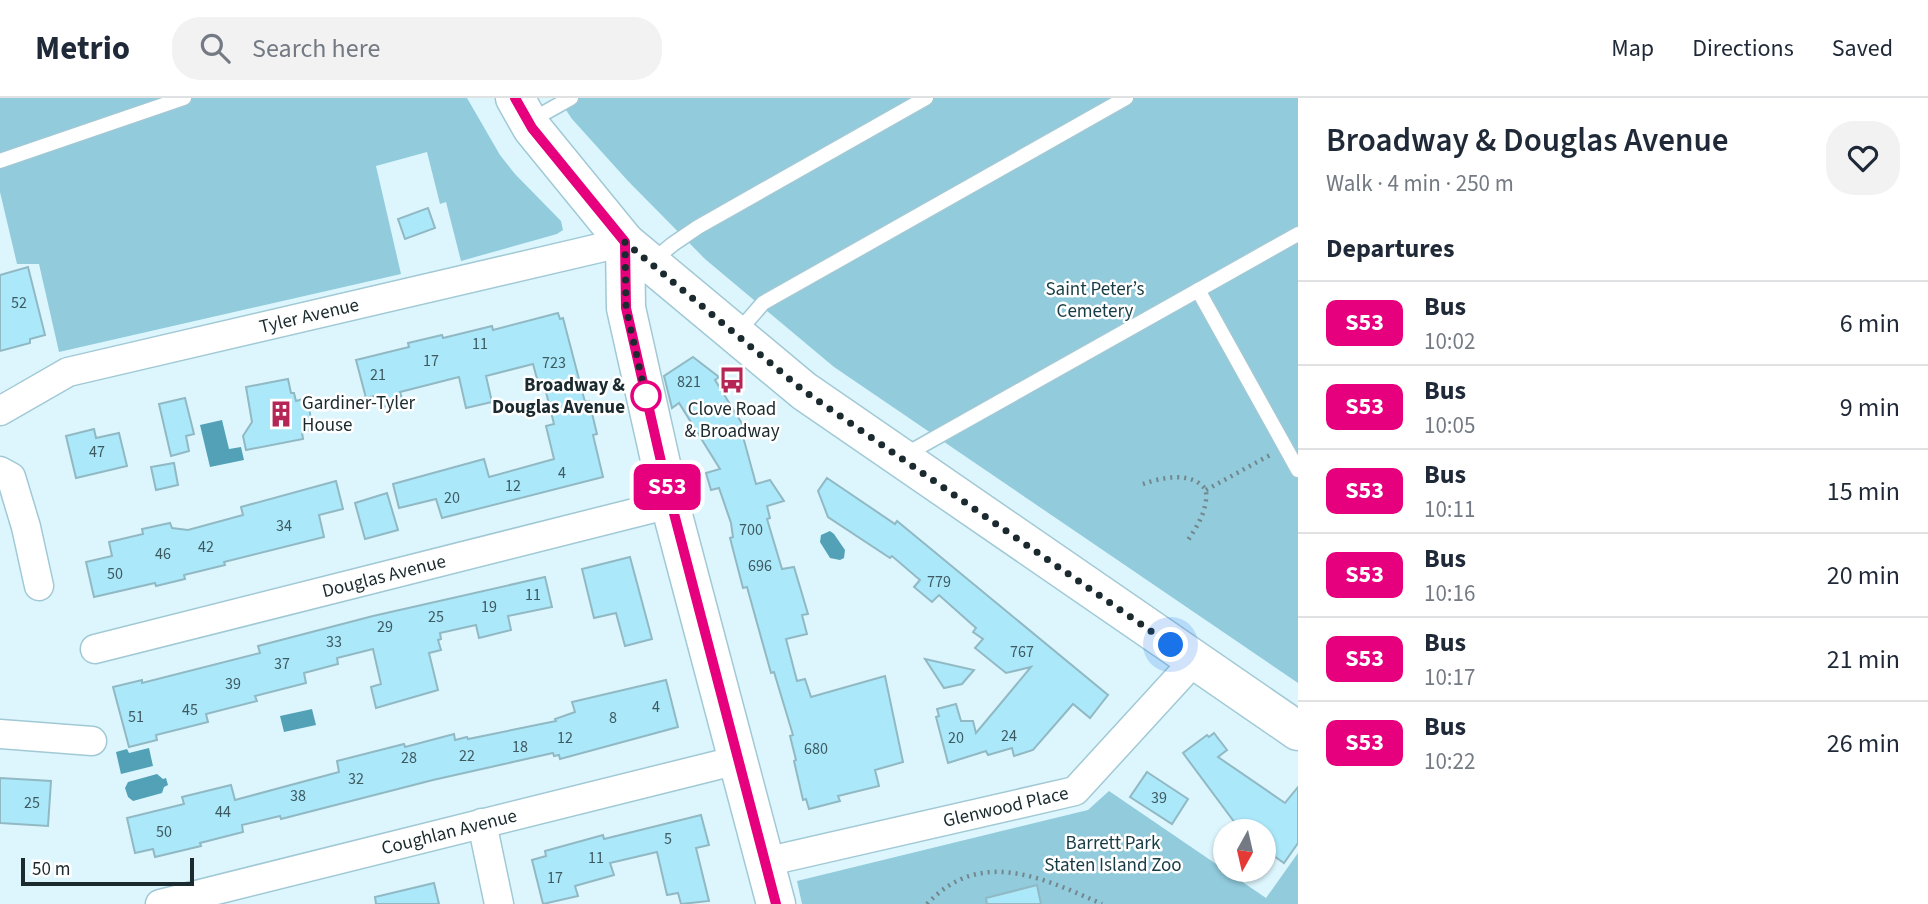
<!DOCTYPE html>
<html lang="en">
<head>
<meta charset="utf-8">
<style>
  body { margin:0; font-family:"Source Sans 3",sans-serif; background:#f2f2f3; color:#1f2937; height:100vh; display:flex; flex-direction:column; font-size:26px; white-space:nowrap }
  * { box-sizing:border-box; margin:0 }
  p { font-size:23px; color:#747a83 }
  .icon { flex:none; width:38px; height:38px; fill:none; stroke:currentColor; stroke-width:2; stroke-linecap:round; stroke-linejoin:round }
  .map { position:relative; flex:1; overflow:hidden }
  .panel { display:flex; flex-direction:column; background:#fff; width:630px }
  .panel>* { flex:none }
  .badge { padding:0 14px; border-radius:10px; font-size:24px; line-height:46px }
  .needle { width:46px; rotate:188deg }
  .controls { position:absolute; left:1213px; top:721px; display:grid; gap:14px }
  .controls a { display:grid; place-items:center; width:63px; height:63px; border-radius:50%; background:#fff; box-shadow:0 2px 5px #0004; font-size:35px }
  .scale { position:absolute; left:21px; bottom:18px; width:173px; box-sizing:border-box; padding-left:7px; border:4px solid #1a2a2e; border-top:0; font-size:19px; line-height:24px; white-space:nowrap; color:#1a2a2e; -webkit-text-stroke:5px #fff; paint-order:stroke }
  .you { position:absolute; width:35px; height:35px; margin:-18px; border:5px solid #fff; border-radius:50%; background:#1a73e8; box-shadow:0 0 0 10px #1a73e833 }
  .map>.badge { position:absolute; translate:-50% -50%; box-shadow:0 0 0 4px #fff }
  h2 { padding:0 28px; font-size:26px; line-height:63px }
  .round { display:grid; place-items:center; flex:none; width:74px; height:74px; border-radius:28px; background:#f2f2f3 }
  .overview { display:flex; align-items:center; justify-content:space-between; height:119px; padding:0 28px }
  h1 { font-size:33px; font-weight:600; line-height:52px }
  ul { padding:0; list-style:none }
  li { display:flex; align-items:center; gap:21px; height:84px; padding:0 28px; border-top:2px solid #e0e1e3 }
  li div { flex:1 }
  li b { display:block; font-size:26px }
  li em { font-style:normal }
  li .badge { min-width:77px; font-weight:700; text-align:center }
  header { display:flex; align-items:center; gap:42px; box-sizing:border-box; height:98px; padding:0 35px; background:#fff; border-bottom:2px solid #e0e1e3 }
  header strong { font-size:33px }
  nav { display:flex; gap:38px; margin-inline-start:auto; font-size:24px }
  .search { width:490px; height:63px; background:#f2f2f3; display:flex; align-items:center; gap:18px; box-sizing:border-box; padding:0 24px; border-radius:28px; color:#747a83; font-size:26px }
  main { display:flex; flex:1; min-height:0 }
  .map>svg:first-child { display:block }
  .green { fill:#91cbdc }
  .water { fill:#52a1b6 }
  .building { fill:#abe8fa; stroke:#91b9c4; stroke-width:2 }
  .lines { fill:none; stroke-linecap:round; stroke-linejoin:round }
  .lane-casing { stroke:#a1c9d5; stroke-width:17 }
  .street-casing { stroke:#a1c9d5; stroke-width:31 }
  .secondary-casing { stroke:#a1c9d5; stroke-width:41 }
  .path { stroke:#72868c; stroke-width:4.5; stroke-dasharray:2 5; stroke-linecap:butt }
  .lane { stroke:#fff; stroke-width:14 }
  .street { stroke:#fff; stroke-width:28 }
  .secondary { stroke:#fff; stroke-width:38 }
  .line-casing { stroke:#fff; stroke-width:16 }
  .line { stroke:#e6007e; stroke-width:10 }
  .walk { stroke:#1a2a2e; stroke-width:7; stroke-dasharray:0 12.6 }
  .stop-dot { fill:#fff; stroke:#e6007e; stroke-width:3.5 }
  .labels { text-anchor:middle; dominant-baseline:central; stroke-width:5; stroke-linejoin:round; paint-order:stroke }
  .number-label { font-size:16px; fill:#3e5a61 }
  .park-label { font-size:19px; fill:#173c45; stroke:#fff }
  .street-label { font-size:19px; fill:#1a2a2e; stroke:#fff }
  .stop-label { font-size:19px; font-weight:bold; fill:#1a2a2e; stroke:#fff; text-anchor:end }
  .poi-label { font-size:19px; fill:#1a2a2e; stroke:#fff; text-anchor:start }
</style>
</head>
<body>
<header>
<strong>Metrio</strong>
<div class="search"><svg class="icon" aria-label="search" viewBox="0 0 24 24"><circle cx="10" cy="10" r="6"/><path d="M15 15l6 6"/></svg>Search here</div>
<nav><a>Map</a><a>Directions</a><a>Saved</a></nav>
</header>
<main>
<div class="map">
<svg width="1298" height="806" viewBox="0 0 1298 806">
  <rect width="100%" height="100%" fill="#ddf6fd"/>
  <g class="green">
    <path d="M0 0H467L500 57 515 76 561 123 563 132 557 136 461 163 446 104 440 106 427 54 376 68 401 176 59 254 39 166H17L0 94Z"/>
    <path d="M558 0H1298V585L834 269 705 161 628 83 572 21Z"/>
    <path d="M1109 693 1266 800 1298 755V806H802L797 783 1088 712Z"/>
  </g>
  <g class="water">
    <path d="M222 322 229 351 241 349 244 362 210 369 200 327Z"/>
    <path d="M830 433 834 436 845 452 844 460 840 462 830 460 820 444 821 437Z"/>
    <path d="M312 611 316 627 284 634 280 618Z"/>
    <path d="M149 650 153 668 121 676 116 654 127 651 129 655Z"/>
    <path d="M157 676 163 681 166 680 168 687 164 689 162 695 133 703 128 699 125 690 128 684Z"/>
  </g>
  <g class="building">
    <path d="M428 110 435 130 405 141 398 121Z"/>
    <path d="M28 169 45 237 30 241V245L0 253V177Z"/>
    <path d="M558 215 560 221 563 220 585 304 589 303 597 336 593 337 603 379 442 420 436 401 399 410 393 386 484 361 489 379 554 361 546 328 554 326 545 290 540 292 533 266 486 278 492 304 466 310 459 279 400 294 403 304 382 309 379 297 366 300 356 262 409 249 408 245 442 237 443 240 492 228 493 232Z"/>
    <path d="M693 259 719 279 715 282 746 332 742 335 756 386 770 382 784 403 767 408 770 420 767 421 782 471 794 469 808 516 802 517 807 536 786 541 797 583 805 581 811 599 885 578 903 664 875 672 879 688 838 698 840 703 809 711 806 701 803 702 794 663 796 662 790 638 793 637 774 574 771 575 747 489 743 490 730 440 733 439 731 425 719 390 711 392 706 375 720 371 679 305 672 310 664 278Z"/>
    <path d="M288 281 291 295H294L296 303 307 300 313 331 302 334 303 341 246 352 243 338 252 324 246 289Z"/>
    <path d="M185 300 194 336 186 338 189 353 171 358 159 306Z"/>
    <path d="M94 331 96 340 119 335 127 368 76 380 66 338Z"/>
    <path d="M174 365 178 387 156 392 151 369Z"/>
    <path d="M827 380 895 426 897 423 1108 597 1090 620 1073 606 1033 652 1014 658 1012 650 988 657 986 653 948 665 936 619 939 618 937 611 956 606 961 623H973L976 635 1031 569 1006 575 975 550 983 541 973 534 976 530 939 497 932 504 914 489 920 482 892 458 890 460 828 419 818 393Z"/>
    <path d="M336 383 343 411 319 417 324 439 224 464 225 467 184 477 185 481 156 488 155 485 94 499 86 464 112 458 109 444 143 436 142 431 170 425 172 430 188 432 243 417 241 409Z"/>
    <path d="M387 395 398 432 365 441 355 405Z"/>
    <path d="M630 459 652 541 625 548 616 515 594 520 582 471Z"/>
    <path d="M545 479 552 509 508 518 511 532 479 540 476 527 440 535 441 541 438 542 441 552 429 555 438 592 376 610 371 589 381 586 373 551 337 560 338 566 304 575 306 585 255 598 257 603 206 616 208 624 156 637 157 642 129 649 113 589 142 582V585L260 555 258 548 373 518Z"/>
    <path d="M925 561 974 572 962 586 944 590Z"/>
    <path d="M666 582 678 629 560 661 559 657 554 658 553 655 433 682 281 721 280 718 242 727 243 734 200 745 201 748 155 759 153 751 135 755 127 720 184 706 182 699 231 687 235 702 339 674 337 663 404 646 405 649 454 636 455 642 467 639 468 641 556 623 555 621 575 614 572 604Z"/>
    <path d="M1214 635 1227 652 1218 659 1285 705 1298 689V745L1284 765 1264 751V733H1241L1183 655 1207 637 1209 639Z"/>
    <path d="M1147 674 1188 701 1172 726 1130 699Z"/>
    <path d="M0 680 51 683 48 728 0 725Z"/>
    <path d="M701 717 709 747 696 750 709 803 681 806 678 795 667 797 657 754 610 765 614 777 575 788 578 798 543 806 532 762 546 758 545 753 603 737 604 741Z"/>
    <path d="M434 785 439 806H376L375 799Z"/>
    <path d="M1037 787 1041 806H987L986 800Z"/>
  </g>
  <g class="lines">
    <g class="lane-casing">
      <g id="lane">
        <path d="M530 23 571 0"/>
        <path d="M0 63 184 0"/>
        <path d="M651 164 673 146 698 129 926 0"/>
        <path d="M1198 192 1298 372"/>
        <path d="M737 235 763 205 1126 0"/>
        <path d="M903 358 1298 136"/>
      </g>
    </g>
    <g class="street-casing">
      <g id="street">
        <path id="s1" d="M0 313 68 274 625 144"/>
        <path d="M0 373 11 379 26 429 39 488"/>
        <path id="s2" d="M95 551 670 406"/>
        <path d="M0 636 92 643"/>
        <path d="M482 725 499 806"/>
        <path id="s3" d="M765 764 1075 693 1194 563"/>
        <path id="s4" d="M160 806 738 662"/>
      </g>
    </g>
    <g class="secondary-casing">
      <g id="secondary">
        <path d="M515 0 532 30 625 144 804 293 1298 633"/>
        <path d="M625 144 626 210 670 406 776 806"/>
      </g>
    </g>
    <g class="path">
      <path d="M1143 386C1163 379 1192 373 1206 392 1208 412 1197 429 1186 445"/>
      <path d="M1206 392 1270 357"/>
      <path d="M927 806C980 749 1043 780 1102 806"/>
    </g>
    <use href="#lane" class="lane"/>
    <use href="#street" class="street"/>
    <use href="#secondary" class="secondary"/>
  </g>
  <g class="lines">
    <g class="line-casing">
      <path id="line" d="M515 0 532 30 625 144 626 210 665 381 776 806"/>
    </g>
    <use href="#line" class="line"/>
    <path class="walk" d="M646 298 648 308 626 210 625 144 804 293 1171 547"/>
  </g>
  <defs>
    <g id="bus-bare" transform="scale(2.1)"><path d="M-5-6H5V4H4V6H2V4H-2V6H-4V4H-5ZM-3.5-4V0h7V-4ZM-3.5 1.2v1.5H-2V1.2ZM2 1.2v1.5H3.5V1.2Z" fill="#b52555" stroke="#fff" stroke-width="2.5" paint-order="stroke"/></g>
    <g id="building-bare" transform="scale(2.1)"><path d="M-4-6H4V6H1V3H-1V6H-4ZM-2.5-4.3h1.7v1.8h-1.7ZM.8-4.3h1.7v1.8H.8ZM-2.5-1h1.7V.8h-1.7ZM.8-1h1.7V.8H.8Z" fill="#b52555" stroke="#fff" stroke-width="2.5" paint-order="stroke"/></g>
  </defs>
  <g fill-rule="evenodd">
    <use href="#bus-bare" x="732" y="282"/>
    <use href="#building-bare" x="281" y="316"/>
  </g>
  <circle class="stop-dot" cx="646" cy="298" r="14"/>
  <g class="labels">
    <g class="number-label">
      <text x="19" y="205">52</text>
      <text x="480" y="246">11</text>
      <text x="431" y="263">17</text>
      <text x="554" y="265">723</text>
      <text x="378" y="277">21</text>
      <text x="689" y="284">821</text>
      <text x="97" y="354">47</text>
      <text x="562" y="375">4</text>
      <text x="513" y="388">12</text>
      <text x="452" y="400">20</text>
      <text x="284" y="428">34</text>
      <text x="751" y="432">700</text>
      <text x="206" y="449">42</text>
      <text x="163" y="456">46</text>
      <text x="760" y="468">696</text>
      <text x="115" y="476">50</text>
      <text x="939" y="484">779</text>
      <text x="533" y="497">11</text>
      <text x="489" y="509">19</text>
      <text x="436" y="519">25</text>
      <text x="385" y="529">29</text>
      <text x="334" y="544">33</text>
      <text x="1022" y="554">767</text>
      <text x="282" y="566">37</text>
      <text x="233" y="586">39</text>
      <text x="656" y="609">4</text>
      <text x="190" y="612">45</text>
      <text x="136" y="619">51</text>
      <text x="613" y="620">8</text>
      <text x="1009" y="638">24</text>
      <text x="565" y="640">12</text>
      <text x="956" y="640">20</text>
      <text x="520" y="649">18</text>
      <text x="816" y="651">680</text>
      <text x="467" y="658">22</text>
      <text x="409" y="660">28</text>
      <text x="356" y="681">32</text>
      <text x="298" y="698">38</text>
      <text x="1159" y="700">39</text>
      <text x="32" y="705">25</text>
      <text x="223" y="714">44</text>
      <text x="164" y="734">50</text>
      <text x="668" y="741">5</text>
      <text x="596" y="760">11</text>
      <text x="555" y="780">17</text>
    </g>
    <g class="park-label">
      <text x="1095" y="191">Saint Peter’s<tspan x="1095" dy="22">Cemetery</tspan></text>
      <text x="1113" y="745">Barrett Park<tspan x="1113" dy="22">Staten Island Zoo</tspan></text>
    </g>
    <g class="street-label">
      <text stroke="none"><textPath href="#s1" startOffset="326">Tyler Avenue</textPath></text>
      <text stroke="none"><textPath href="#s2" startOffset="298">Douglas Avenue</textPath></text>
      <text stroke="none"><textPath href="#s3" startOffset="247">Glenwood Place</textPath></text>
      <text stroke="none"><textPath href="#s4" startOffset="298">Coughlan Avenue</textPath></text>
    </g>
    <g class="stop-label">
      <text x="625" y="287">Broadway &amp;<tspan x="625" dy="22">Douglas Avenue</tspan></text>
    </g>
    <g class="poi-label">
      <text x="302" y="305">Gardiner-Tyler<tspan x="302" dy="22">House</tspan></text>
      <text x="732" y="311" text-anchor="middle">Clove Road<tspan x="732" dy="22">&amp; Broadway</tspan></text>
    </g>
  </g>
</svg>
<div class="controls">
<a><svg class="needle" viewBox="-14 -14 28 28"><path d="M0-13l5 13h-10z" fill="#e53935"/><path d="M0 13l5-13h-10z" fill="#747a83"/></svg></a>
</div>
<div class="scale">50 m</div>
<div class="you" style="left:1171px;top:547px"></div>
<b class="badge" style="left:667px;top:389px;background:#e6007e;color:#fff">S53</b>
</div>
<section class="panel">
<div class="overview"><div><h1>Broadway &amp; Douglas Avenue</h1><p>Walk · 4 min · 250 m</p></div><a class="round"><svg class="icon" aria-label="heart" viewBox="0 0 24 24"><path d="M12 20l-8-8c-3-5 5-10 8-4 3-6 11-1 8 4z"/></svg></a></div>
<h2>Departures</h2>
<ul>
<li><span class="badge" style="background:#e6007e;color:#fff">S53</span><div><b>Bus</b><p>10:02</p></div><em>6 min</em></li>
<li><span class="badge" style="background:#e6007e;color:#fff">S53</span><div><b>Bus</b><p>10:05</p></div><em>9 min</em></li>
<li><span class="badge" style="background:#e6007e;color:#fff">S53</span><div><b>Bus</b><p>10:11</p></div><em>15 min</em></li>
<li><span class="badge" style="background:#e6007e;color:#fff">S53</span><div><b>Bus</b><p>10:16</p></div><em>20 min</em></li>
<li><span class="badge" style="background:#e6007e;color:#fff">S53</span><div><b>Bus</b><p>10:17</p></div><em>21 min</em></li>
<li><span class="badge" style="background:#e6007e;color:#fff">S53</span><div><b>Bus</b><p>10:22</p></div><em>26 min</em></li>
</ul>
</section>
</main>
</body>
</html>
